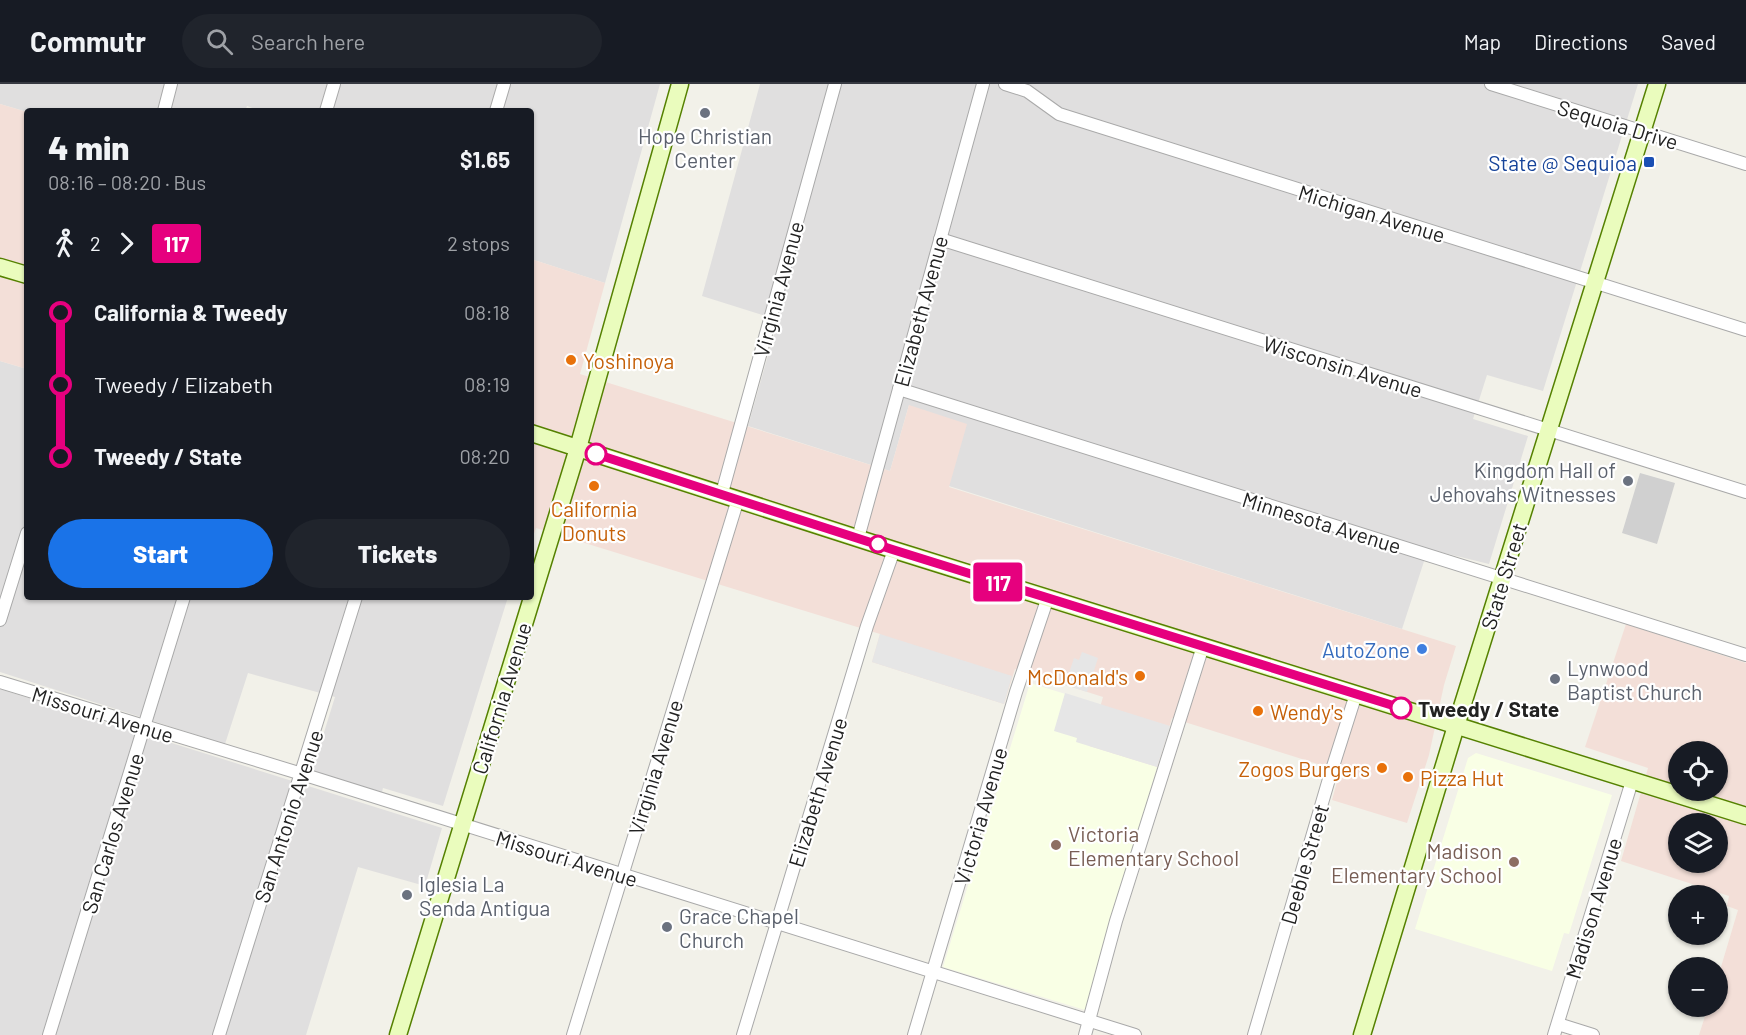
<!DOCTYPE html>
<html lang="en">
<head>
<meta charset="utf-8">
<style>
  body { margin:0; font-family:Barlow,sans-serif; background:#20242c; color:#f1f3f6; height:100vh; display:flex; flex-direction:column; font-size:22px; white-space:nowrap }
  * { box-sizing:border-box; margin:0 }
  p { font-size:20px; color:#9ea1a6 }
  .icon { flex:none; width:33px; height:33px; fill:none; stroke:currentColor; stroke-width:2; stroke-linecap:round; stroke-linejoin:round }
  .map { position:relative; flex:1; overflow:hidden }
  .panel { position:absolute; left:24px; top:24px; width:510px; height:492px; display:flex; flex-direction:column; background:#171b24; border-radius:6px; box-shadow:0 2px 4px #0004 }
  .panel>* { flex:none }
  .badge { padding:0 12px; border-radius:4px; font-size:21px; line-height:39px }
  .buttons { position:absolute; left:1668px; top:657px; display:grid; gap:12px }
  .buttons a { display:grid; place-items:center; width:60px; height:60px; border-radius:50%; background:#171b24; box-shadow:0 2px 4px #0004; font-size:30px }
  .map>.badge { position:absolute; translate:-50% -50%; box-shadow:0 0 0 3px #fff }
  .legs { display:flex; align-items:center; gap:9px; height:66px; padding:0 24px; font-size:20px }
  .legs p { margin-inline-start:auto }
  .head { display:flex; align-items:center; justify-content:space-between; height:102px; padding:0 24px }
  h1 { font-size:33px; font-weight:800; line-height:45px }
  .action { display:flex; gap:12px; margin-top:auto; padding:12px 24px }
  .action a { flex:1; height:69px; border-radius:36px; background:#1a73e8; color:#fff; font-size:24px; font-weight:800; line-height:69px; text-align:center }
  .action a+a { background:#20242c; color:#f1f3f6 }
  ul { padding:0 24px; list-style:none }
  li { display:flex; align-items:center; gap:21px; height:72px; font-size:22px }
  li i { display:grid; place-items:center; width:9px; height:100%; margin:0 8px; background:currentColor }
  li i::after { content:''; width:15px; height:15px; margin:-8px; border:4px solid; border-radius:50%; background:#171b24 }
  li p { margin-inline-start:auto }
  li:first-child i { background:linear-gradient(#0000 50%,currentColor 0) }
  li:last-child i { background:linear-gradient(currentColor 50%,#0000 0) }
  header { display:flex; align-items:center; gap:36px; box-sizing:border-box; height:84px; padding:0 30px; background:#171b24; border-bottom:2px solid #363941 }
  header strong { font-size:28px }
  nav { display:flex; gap:33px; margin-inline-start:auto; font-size:21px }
  .search { width:420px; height:54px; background:#20242c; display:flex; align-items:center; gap:15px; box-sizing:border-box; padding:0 21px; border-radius:33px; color:#9ea1a6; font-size:22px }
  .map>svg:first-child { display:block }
  .residential { fill:#e0dfdf }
  .commercial { fill:#f3dfd8; fill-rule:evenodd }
  .education { fill:#f9ffe5 }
  .religious { fill:#d0d0d0 }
  .parking { fill:#e6e6e6 }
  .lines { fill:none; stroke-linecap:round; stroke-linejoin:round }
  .street-casing { stroke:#a9a9a9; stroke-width:14 }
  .secondary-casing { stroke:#558101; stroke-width:19 }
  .street { stroke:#fff; stroke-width:12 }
  .secondary { stroke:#eafcbd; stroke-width:16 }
  .line-1-casing { stroke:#fff; stroke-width:14 }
  .line-1 { stroke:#e6007e; stroke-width:9 }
  .worship-dot { fill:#6b7280; stroke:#fff; stroke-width:2 }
  .transit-dot { fill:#1a4fb4; stroke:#fff; stroke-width:2 }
  .food-dot { fill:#e8710a; stroke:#fff; stroke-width:2 }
  .stop-1-dot { fill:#fff; stroke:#e6007e; stroke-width:3 }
  .shop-dot { fill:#3f7fe0; stroke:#fff; stroke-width:2 }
  .education-dot { fill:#8d6e63; stroke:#fff; stroke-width:2 }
  .labels { text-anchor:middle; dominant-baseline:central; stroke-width:4.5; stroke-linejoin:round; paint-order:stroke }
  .street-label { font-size:21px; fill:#222; stroke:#fff }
  .worship-label { font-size:21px; fill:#5b616d; stroke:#fff; text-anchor:start }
  .transit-label { font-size:21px; fill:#164399; stroke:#fff; text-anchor:end }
  .food-label { font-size:21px; fill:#c56008; stroke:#fff; text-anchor:start }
  .shop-label { font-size:21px; fill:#366cbe; stroke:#fff; text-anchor:end }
  .stop-label { font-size:21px; font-weight:bold; fill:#222; stroke:#fff; text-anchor:start }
  .education-label { font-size:21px; fill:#785e54; stroke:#fff; text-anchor:start }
</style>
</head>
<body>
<header>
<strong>Commutr</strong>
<div class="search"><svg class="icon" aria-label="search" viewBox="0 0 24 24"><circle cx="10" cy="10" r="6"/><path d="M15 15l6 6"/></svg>Search here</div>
<nav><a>Map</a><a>Directions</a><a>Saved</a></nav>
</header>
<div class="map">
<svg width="1746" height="951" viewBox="0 0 1746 951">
  <rect width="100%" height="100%" fill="#f2f1e9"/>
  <g class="residential">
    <path d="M0 0H660L605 199 531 175V27H261L247 22 245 27 27 28 0 20Z"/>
    <path d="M760 0H1638L1543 307 1487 291 1473 335 1528 352 1489 480 1428 465 1402 545 949 402 909 321 890 387 748 342 778 236 702 212Z"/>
    <path d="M0 277 27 285V513H508L443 722 383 704 382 708 312 687 335 613 248 589 225 660 0 588Z"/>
    <path d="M0 605 442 744 425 802 358 783 306 951H0Z"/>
  </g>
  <g class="commercial">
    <path d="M0 20 27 28V285L0 277Z"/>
    <path d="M531 175 605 199 580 290 890 387 909 321 967 340 949 403 1456 562 1444 601 1429 671 1407 739 1332 716 1340 687 1172 634 1157 683 1089 662 1103 613 1015 585 1004 620 872 578 880 550 536 444 531 458Z"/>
    <path d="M1626 540 1746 579V951H1699L1708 923 1718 922V893L1738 826 1727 822 1729 812 1621 777 1648 684 1585 663ZM1678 668H1718V706H1678ZM1678 740H1718V778H1678Z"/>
  </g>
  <g class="education">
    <path d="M1030 599 1101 621 1089 662 1157 683 1085 926 943 883Z"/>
    <path d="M1476 669 1612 711 1569 850 1564 849 1552 887 1415 845 1468 674Z"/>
  </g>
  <path class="religious" d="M1640 389 1675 399 1657 460 1622 449Z"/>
  <g class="parking">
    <path d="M880 550 1012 592 1004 620 872 578Z"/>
    <path d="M1082 568 1098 574 1087 608 1065 601 1074 574 1079 576Z"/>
    <path d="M1065 609 1170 642 1157 683 1076 658 1077 654 1054 647Z"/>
  </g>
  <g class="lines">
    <g class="street-casing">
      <g id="street">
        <path d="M1005 0 1027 7 1059 30 1746 246"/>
        <path d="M1491 0 1746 80"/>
        <path d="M164 27 171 0"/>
        <path d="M326 27 334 0"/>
        <path d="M496 27 504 0"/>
        <path d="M940 155 1746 408"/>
        <path d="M899 305 1746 571"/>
        <path d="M722 409 835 0"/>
        <path d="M858 454 983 0"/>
        <path d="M0 536 27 449"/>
        <path d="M0 598 302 690 1135 951"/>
        <path d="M1558 940 1593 951"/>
        <path d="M49 951 184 513"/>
        <path d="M219 951 356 513"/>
        <path d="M573 951 738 415"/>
        <path d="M743 951 867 542 894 466"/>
        <path d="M914 951 1016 608 1048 513"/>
        <path d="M1085 951 1116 837 1203 562"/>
        <path d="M1254 951 1329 695 1356 610"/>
        <path d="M1554 951 1632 697"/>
      </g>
    </g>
    <g class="secondary-casing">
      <g id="secondary">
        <path d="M0 183 27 191"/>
        <path d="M531 349 894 466 1746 732"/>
        <path d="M398 951 578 364 680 0"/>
        <path d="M1362 951 1456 642 1657 0"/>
      </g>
    </g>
    <use href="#street" class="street"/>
    <use href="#secondary" class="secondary"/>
  </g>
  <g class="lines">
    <g class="line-1-casing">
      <path id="line-1" d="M596 370 894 466 1401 624"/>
    </g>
    <use href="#line-1" class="line-1"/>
  </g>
  <g class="worship-dot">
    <circle cx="705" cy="29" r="6"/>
    <circle cx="1628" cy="397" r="6"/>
    <circle cx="1555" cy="595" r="6"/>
    <circle cx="407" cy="811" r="6"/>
    <circle cx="667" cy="843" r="6"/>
  </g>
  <rect class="transit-dot" x="1643" y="72" width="12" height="12" rx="3"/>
  <g class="food-dot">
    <circle cx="571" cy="276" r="6"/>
    <circle cx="594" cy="402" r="6"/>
    <circle cx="1140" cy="592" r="6"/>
    <circle cx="1258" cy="627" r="6"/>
    <circle cx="1382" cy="684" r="6"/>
    <circle cx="1408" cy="693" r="6"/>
  </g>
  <g class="stop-1-dot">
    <circle cx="596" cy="370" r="10"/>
    <circle cx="878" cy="460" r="8"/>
    <circle cx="1401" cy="624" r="10"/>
  </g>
  <circle class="shop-dot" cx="1422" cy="565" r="6"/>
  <g class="education-dot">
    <circle cx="1056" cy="761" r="6"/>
    <circle cx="1514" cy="778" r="6"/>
  </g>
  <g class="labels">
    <g class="street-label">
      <text transform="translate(1618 40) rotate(17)">Sequoia Drive</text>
      <text transform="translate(1372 129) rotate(17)">Michigan Avenue</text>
      <text transform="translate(778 205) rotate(-75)">Virginia Avenue</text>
      <text transform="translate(920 227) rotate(-75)">Elizabeth Avenue</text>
      <text transform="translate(1343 282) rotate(17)">Wisconsin Avenue</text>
      <text transform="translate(1322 438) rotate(17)">Minnesota Avenue</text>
      <text transform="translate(1503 492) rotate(-73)">State Street</text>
      <text transform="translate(501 614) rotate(-73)">California Avenue</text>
      <text transform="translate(103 630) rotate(17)">Missouri Avenue</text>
      <text transform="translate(655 683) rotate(-73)">Virginia Avenue</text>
      <text transform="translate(817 708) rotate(-73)">Elizabeth Avenue</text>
      <text transform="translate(288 732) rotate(-72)">San Antonio Avenue</text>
      <text transform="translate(980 732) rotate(-74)">Victoria Avenue</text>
      <text transform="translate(112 749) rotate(-73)">San Carlos Avenue</text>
      <text transform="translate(567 774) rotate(17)">Missouri Avenue</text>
      <text transform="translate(1304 780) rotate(-74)">Deeble Street</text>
      <text transform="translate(1593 824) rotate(-73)">Madison Avenue</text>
    </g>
    <g class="worship-label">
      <text x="705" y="51" text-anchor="middle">Hope Christian<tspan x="705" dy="24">Center</tspan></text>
      <text x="1616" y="385" text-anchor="end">Kingdom Hall of<tspan x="1616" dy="24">Jehovahs Witnesses</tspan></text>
      <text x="1567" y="583">Lynwood<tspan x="1567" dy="24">Baptist Church</tspan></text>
      <text x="419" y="799">Iglesia La<tspan x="419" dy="24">Senda Antigua</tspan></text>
      <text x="679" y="831">Grace Chapel<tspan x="679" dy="24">Church</tspan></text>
    </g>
    <g class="transit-label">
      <text x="1637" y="78">State @ Sequioa</text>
    </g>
    <g class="food-label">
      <text x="583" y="276">Yoshinoya</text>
      <text x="594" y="424" text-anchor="middle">California<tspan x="594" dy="24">Donuts</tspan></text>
      <text x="1128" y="592" text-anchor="end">McDonald's</text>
      <text x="1270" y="627">Wendy's</text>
      <text x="1370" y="684" text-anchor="end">Zogos Burgers</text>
      <text x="1420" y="693">Pizza Hut</text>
    </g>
    <g class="shop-label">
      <text x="1410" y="565">AutoZone</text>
    </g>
    <g class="stop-label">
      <text x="1418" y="624">Tweedy / State</text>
    </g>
    <g class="education-label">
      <text x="1068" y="749">Victoria<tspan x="1068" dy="24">Elementary School</tspan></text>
      <text x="1502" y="766" text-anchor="end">Madison<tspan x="1502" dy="24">Elementary School</tspan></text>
    </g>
  </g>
</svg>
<div class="buttons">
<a><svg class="icon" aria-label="locate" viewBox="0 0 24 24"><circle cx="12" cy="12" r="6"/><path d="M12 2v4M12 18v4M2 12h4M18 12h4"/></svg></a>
<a><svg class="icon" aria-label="layers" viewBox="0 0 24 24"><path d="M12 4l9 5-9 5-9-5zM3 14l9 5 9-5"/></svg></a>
<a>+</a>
<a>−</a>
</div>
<b class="badge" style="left:998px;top:498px;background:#e6007e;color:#fff">117</b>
<section class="panel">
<div class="head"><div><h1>4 min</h1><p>08:16 – 08:20 · Bus</p></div><b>$1.65</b></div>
<div class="legs"><svg class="icon" aria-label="walk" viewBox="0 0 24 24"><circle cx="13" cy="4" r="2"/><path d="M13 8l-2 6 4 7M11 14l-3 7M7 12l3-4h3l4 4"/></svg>2<svg class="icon" aria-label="forward" viewBox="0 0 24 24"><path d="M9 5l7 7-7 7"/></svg><b class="badge" style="background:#e6007e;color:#fff">117</b><p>2 stops</p></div>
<ul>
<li><i style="color:#e6007e"></i><b>California &amp; Tweedy</b><p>08:18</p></li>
<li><i style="color:#e6007e"></i><span>Tweedy / Elizabeth</span><p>08:19</p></li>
<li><i style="color:#e6007e"></i><b>Tweedy / State</b><p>08:20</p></li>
</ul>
<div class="action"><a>Start</a><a>Tickets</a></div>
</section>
</div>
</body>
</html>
